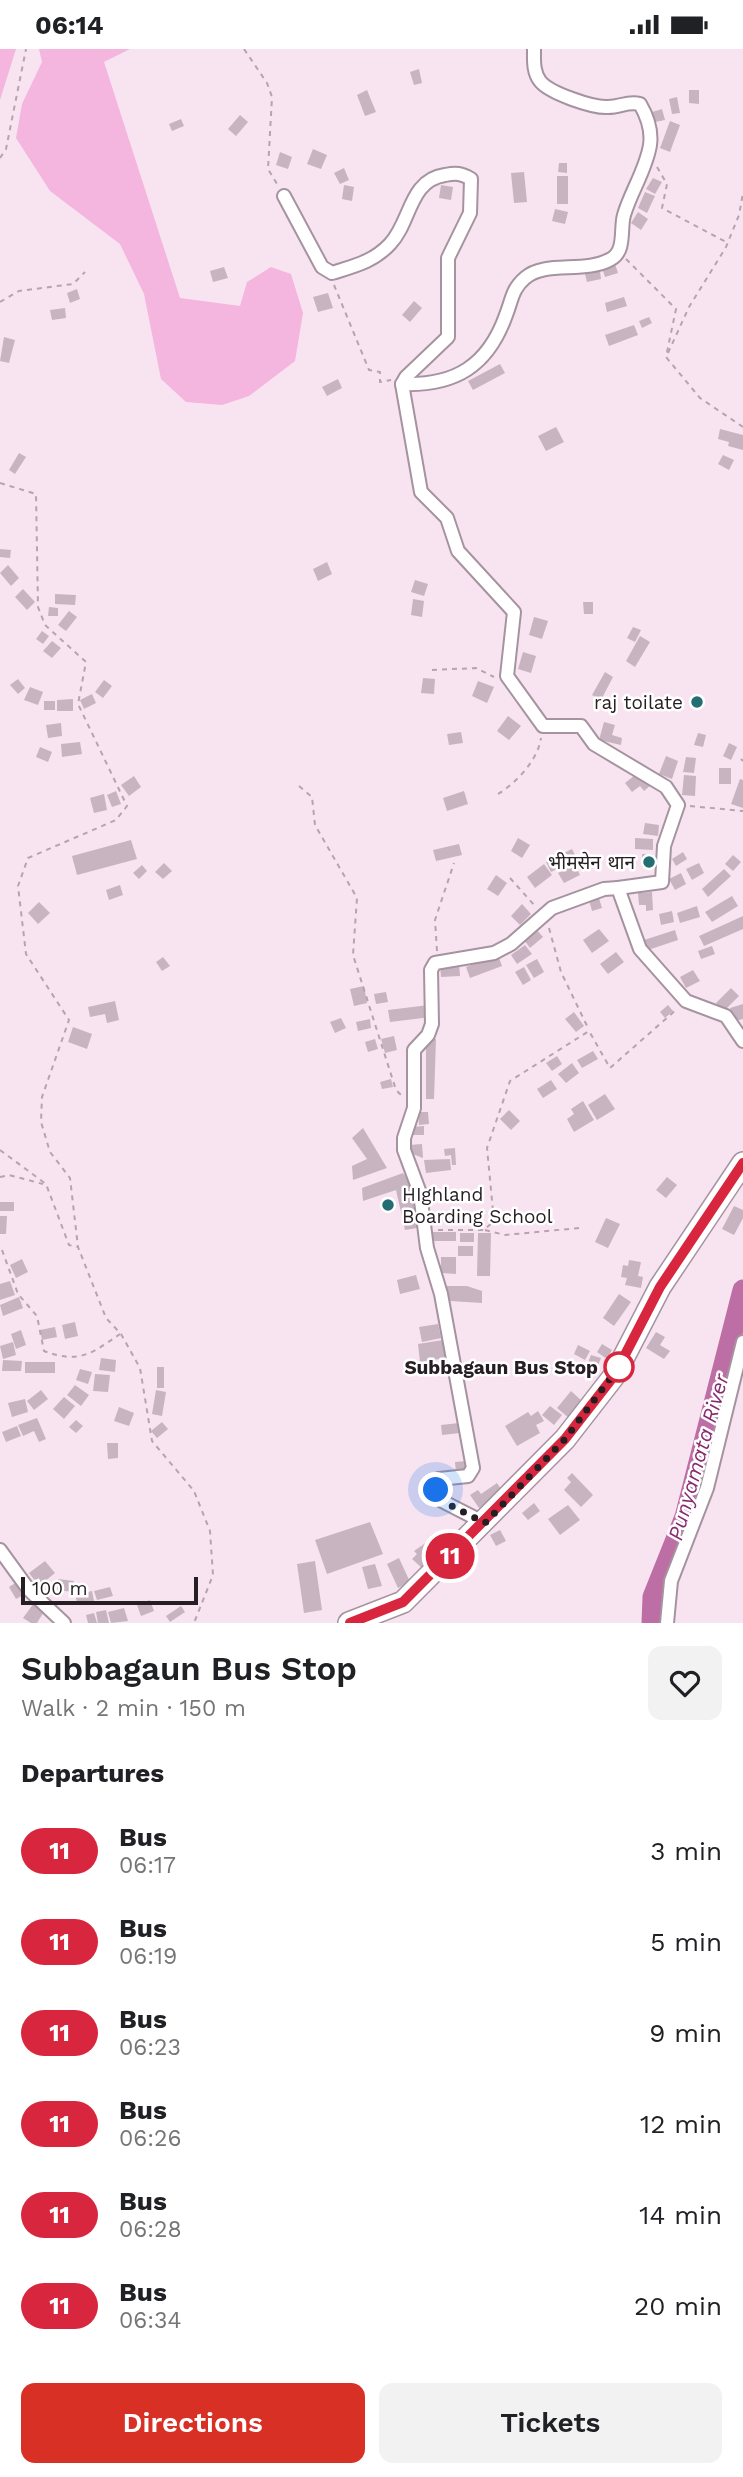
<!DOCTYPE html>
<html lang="en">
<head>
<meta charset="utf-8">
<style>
  body { margin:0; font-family:"Work Sans","Noto Sans Devanagari",sans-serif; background:#f2f2f2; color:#202124; height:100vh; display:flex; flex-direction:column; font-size:26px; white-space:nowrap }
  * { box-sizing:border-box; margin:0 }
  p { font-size:23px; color:#757577 }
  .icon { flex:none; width:38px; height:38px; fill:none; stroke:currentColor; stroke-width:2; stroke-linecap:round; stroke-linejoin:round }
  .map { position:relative; height:1574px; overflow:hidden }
  .details { display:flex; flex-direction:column; background:#fff; flex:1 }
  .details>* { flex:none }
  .badge { padding:0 14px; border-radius:23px; font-size:24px; line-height:46px }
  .scale { position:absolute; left:21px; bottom:18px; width:177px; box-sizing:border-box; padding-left:7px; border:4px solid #251e22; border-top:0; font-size:19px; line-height:24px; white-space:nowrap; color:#251e22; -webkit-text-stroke:5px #fff; paint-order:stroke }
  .you { position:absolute; width:35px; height:35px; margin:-18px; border:5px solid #fff; border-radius:50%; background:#1a73e8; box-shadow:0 0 0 10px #1a73e833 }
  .map>.badge { position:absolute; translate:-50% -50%; box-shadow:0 0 0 4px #fff }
  h2 { padding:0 21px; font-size:26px; line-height:63px }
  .round { display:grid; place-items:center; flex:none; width:74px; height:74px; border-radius:14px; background:#f2f2f2 }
  .summary { display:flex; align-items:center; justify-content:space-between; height:119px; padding:0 21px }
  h1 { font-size:33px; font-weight:600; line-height:52px }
  .action { display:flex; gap:14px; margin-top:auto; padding:14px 21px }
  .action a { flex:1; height:80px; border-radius:14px; background:#d93025; color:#fff; font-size:28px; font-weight:600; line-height:80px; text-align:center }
  .action a+a { background:#f2f2f2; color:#202124 }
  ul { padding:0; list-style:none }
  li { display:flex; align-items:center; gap:21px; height:91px; padding:0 21px }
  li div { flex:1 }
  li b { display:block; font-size:26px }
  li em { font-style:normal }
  li .badge { min-width:77px; font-weight:700; text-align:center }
  .status { display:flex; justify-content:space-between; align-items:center; height:49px; padding:0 35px; background:#fff; direction:ltr }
  .status svg { height:19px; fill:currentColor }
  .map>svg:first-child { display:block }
  .green { fill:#f4b5df }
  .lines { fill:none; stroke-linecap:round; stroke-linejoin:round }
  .river { stroke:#bd6fa5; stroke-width:21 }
  .building { fill:#c7b4c0 }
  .street-casing { stroke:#a5939f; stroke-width:16 }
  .primary-casing { stroke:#a5939f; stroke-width:24 }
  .path { stroke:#b4a4ae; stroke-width:2; stroke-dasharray:5 5; stroke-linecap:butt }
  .street { stroke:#fff; stroke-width:12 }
  .primary { stroke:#fff; stroke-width:21 }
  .line-casing { stroke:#fff; stroke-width:16 }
  .line { stroke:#d7263d; stroke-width:10 }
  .walk { stroke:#251e22; stroke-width:7; stroke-dasharray:0 12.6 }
  .poi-dot { fill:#236e72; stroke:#fff; stroke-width:2.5 }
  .stop-dot { fill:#fff; stroke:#d7263d; stroke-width:3.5 }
  .labels { text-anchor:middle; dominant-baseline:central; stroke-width:5; stroke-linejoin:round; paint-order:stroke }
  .poi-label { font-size:19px; fill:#251e22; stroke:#fff; text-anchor:end }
  .stop-label { font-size:19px; font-weight:bold; fill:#251e22; stroke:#fff; text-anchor:end }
  .water-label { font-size:21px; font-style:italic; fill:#892b71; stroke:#fff }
</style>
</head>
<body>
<div class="status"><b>06:14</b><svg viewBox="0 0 49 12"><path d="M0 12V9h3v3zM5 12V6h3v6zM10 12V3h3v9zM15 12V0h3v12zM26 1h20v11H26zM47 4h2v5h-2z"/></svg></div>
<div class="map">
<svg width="743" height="1574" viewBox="0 0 743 1574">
  <rect width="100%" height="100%" fill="#f8e4f1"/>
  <g class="green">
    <path d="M0 0H16L0 51Z"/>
    <path d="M39 0H130L104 13 180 249 240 257 247 233 271 218 291 225 303 264 295 312 249 347 222 356 186 353 161 330 144 245 120 195 50 142 16 89 22 55 42 13Z"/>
  </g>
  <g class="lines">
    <path class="river" d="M652 1574 653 1548 685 1468 743 1241"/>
  </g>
  <g class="building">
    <path d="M419 20 422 34 414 36 410 23Z"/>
    <path d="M367 41 376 63 365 67 357 46Z"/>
    <path d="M689 41H699V55L689 54Z"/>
    <path d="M677 48 680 64 672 65 669 50Z"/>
    <path d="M662 60 665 71 655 73 652 63Z"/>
    <path d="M240 66 248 73 236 87 228 80Z"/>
    <path d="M181 70 184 77 172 82 169 75Z"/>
    <path d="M670 72 680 76 670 103 660 99Z"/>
    <path d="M313 100 327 106 321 120 307 115Z"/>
    <path d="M280 103 292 108 288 120 276 116Z"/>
    <path d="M559 114H567V124L558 123Z"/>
    <path d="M344 119 349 131 340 135 334 124Z"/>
    <path d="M524 123 527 153 514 154 511 124Z"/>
    <rect x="557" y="127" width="11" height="28"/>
    <path d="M653 129 662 133 655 145 646 140Z"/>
    <path d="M344 136 354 138 352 152 342 150Z"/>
    <path d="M441 136 453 138 451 151 439 149Z"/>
    <path d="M645 143 655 147 647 164 638 159Z"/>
    <path d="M555 160 568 163 565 175 552 172Z"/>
    <path d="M638 163 648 170 641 181 631 174Z"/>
    <path d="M615 215 618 224 605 228 602 219Z"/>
    <path d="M224 218 228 229 213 233 210 222Z"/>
    <path d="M600 222 601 230 587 233 585 225Z"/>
    <path d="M77 240 80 250 70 254 67 244Z"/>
    <path d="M328 244 333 259 318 263 313 248Z"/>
    <path d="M624 248 627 257 607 263 605 254Z"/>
    <path d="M414 252 422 259 410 273 402 266Z"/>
    <path d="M65 259 66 269 52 271 50 261Z"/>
    <path d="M649 268 652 274 642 279 639 272Z"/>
    <path d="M634 276 638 286 609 297 605 286Z"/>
    <path d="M4 288 15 291 9 314 0 312Z"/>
    <path d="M500 315 505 324 473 341 468 332Z"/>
    <path d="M338 330 342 339 327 347 322 338Z"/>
    <path d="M556 378 564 393 546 402 538 387Z"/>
    <path d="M720 380 743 386V401L728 397 729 393 718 390Z"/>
    <path d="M19 404 26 408 15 425 9 421Z"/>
    <path d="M723 406 734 411 729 421 718 415Z"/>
    <path d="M0 500 11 501 10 509 0 508Z"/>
    <path d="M327 513 332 525 318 532 313 520Z"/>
    <path d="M8 516 19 529 11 537 0 524Z"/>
    <path d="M415 531 428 535 424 547 411 543Z"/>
    <path d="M23 540 35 553 27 561 15 548Z"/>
    <path d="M55 545 76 546 75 556 55 555Z"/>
    <path d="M413 550 424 552 422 568 411 566Z"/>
    <path d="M583 553H593V565H584Z"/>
    <path d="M49 558 58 559V567H48Z"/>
    <path d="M69 562 77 568 66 582 58 576Z"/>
    <path d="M534 568 548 572 542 590 529 586Z"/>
    <path d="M633 578 641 581 635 593 627 589Z"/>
    <path d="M42 582 49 587 43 595 36 590Z"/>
    <path d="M640 587 650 593 635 618 626 612Z"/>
    <path d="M52 592 61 599 52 609 43 602Z"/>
    <path d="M523 603 536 607 531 624 518 620Z"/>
    <path d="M605 623 613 628 601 651 592 646Z"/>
    <path d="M423 629 435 630 434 645 421 644Z"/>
    <path d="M18 630 25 639 18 645 10 636Z"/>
    <path d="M104 631 112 637 103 649 95 643Z"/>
    <path d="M478 632 494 638 487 654 472 647Z"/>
    <path d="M30 638 43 643 38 656 24 651Z"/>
    <path d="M92 645 96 654 84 660 80 651Z"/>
    <path d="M693 647 703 648 701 660 691 658Z"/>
    <path d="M73 650V662H57V651Z"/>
    <rect x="44" y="652" width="11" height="9"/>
    <path d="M508 667 521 677 509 691 497 682Z"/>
    <path d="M604 673 615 676 612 686 622 689 621 696 599 691Z"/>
    <path d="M61 674 62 687 48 689 46 676Z"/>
    <path d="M461 683 463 694 449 696 447 685Z"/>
    <path d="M698 684 706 686 703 698 694 696Z"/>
    <path d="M80 693 82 705 62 708 61 695Z"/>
    <path d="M729 694 737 698 731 711 723 707Z"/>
    <path d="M40 698 52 703 48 713 36 708Z"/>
    <path d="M666 707 678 712 672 730 659 725Z"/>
    <path d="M686 708 696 709 694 724 683 723Z"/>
    <rect x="719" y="719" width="12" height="16"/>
    <path d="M640 722 651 736 644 742 640 737 632 743 625 734Z"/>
    <path d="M684 726 696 727 695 747 682 746Z"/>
    <path d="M134 727 141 738 129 747 121 736Z"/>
    <path d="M740 730 743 731V759L731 755Z"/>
    <path d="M116 742 121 755 112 758 107 746Z"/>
    <path d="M464 742 468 755 447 762 443 749Z"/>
    <path d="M104 745 107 761 94 764 90 749Z"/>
    <path d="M645 774 659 776 658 787 643 785Z"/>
    <path d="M518 789 530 796 522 809 511 802Z"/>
    <path d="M635 789 653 790V801L635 800Z"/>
    <path d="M131 791 137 810 77 826 72 807Z"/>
    <path d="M459 795 462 806 436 812 433 801Z"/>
    <path d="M572 800 577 810 551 823 546 813Z"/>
    <path d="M683 803 687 810 676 817 672 810Z"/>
    <rect x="642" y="805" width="11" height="13"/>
    <path d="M733 806 741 813 733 822 725 815Z"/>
    <path d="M164 814 172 822 163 830 155 823Z"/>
    <path d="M699 814 704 824 692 831 686 820Z"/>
    <path d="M544 815 552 826 535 839 527 828Z"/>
    <path d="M142 816 147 822 139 830 133 824Z"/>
    <path d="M575 816 580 826 564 834 558 824Z"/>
    <path d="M724 820 731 827 708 848 702 840Z"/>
    <path d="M681 824 686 835 675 841 669 830Z"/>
    <path d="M496 826 507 834 498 847 487 840Z"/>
    <path d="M120 836 123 846 109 851 106 841Z"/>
    <path d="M652 843 653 861 646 862V856H639L638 844Z"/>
    <path d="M732 847 738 857 712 873 705 863Z"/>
    <path d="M599 849 602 859 592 862 589 851Z"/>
    <path d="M39 853 50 864 38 875 28 864Z"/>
    <path d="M522 855 531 865 520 876 511 867Z"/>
    <path d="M697 857 700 868 680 874 677 864Z"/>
    <path d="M672 862 674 873 661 876 659 865Z"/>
    <path d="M743 867V880L704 897 699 887Z"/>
    <path d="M536 880 543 888 530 899 524 891Z"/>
    <path d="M599 880 609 892 592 904 583 891Z"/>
    <path d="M675 881 678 891 648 901 644 891Z"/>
    <path d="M525 896 532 905 517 915 511 906Z"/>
    <path d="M712 897 715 905 701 910 698 902Z"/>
    <path d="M616 903 624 913 608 925 600 915Z"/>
    <path d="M498 906 502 917 470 929 466 918Z"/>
    <path d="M163 908 170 917 162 922 156 913Z"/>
    <path d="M537 910 544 923 534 929 526 916Z"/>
    <path d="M459 914 460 927 441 928 440 916Z"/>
    <path d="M524 918 531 931 523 936 515 923Z"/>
    <path d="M693 921 700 932 686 939 680 928Z"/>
    <path d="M364 937 367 954 354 957 350 940Z"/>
    <path d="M731 939 739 947 724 962 716 954Z"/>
    <path d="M386 943 388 953 376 955 374 945Z"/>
    <path d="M115 952 119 971 107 974 105 965 90 968 88 958Z"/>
    <path d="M743 955V970L735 972 730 959Z"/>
    <path d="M429 956 431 968 390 973 388 961Z"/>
    <path d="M668 956 673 962 665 969 660 963Z"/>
    <path d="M574 963 584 977 576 983 565 970Z"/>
    <path d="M341 969 346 979 335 984 330 973Z"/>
    <path d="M370 970 371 979 358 982 356 973Z"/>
    <path d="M73 978 92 985 87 1000 68 993Z"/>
    <path d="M394 987 397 1001 385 1004 381 990Z"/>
    <path d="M375 990 378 1000 368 1003 365 993Z"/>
    <path d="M426 990H436L434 1050H426Z"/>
    <path d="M593 1002 598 1010 582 1019 577 1011Z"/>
    <path d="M557 1007 562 1015 552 1022 546 1014Z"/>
    <path d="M572 1014 579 1024 566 1034 558 1025Z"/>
    <path d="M391 1030 393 1038 382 1040 380 1033Z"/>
    <path d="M551 1031 557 1040 543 1049 537 1040Z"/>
    <path d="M605 1045 615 1060 597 1071 588 1056Z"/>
    <path d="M583 1052 594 1071 574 1083 567 1070 574 1065 571 1060Z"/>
    <path d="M509 1061 520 1072 511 1081 500 1070Z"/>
    <path d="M418 1063H428L429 1075 419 1076Z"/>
    <path d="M424 1077V1086H413L412 1078Z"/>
    <path d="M363 1079 387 1119 353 1131 352 1117 367 1110 352 1089Z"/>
    <path d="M422 1095 423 1109 410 1104V1096Z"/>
    <path d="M455 1099 456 1116H452L451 1106 445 1107 444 1100Z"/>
    <path d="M450 1110 451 1121 426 1124 424 1111Z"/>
    <path d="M403 1124 412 1136 417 1179 405 1181 396 1141 363 1152 362 1139Z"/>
    <path d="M667 1128 677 1136 666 1149 656 1141Z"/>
    <rect x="0" y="1153" width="14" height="9"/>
    <path d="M734 1157 743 1161V1169L734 1186 722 1180Z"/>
    <path d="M0 1167H7L6 1185H0Z"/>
    <path d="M606 1169 620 1175 608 1199 595 1193Z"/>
    <rect x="431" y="1183" width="25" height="9"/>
    <rect x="460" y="1184" width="14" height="9"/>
    <path d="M478 1184H491L490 1227H477Z"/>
    <rect x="458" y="1197" width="15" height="10"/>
    <path d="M441 1208H456V1225L441 1224Z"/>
    <path d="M22 1210 28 1223 16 1229 10 1216Z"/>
    <path d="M629 1211 641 1213 638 1227 643 1228 641 1239 625 1236 627 1229 621 1228 623 1216 628 1217Z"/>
    <path d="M416 1226 420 1240 400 1245 397 1231Z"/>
    <path d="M10 1232 15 1246 0 1251V1235Z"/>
    <path d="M445 1237H467L482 1242V1254L450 1252Z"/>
    <path d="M619 1245 631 1253 614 1277 603 1269Z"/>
    <path d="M19 1248 23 1259 3 1267 0 1256Z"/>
    <path d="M75 1273 78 1287 65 1290 62 1276Z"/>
    <path d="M438 1275 441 1289 422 1293 419 1278Z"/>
    <path d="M55 1278 57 1288 42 1291 40 1281Z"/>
    <path d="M21 1281 26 1296 16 1300 11 1285Z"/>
    <path d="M656 1283 665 1288 660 1296 670 1302 664 1310 646 1299Z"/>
    <path d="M443 1291 446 1309 420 1313 418 1295Z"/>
    <path d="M13 1293 16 1306 3 1310 0 1297Z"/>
    <path d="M602 1295 612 1301 607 1310 597 1303Z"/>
    <path d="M578 1296 590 1302 585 1311 574 1305Z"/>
    <path d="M591 1306 601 1309 597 1319 587 1316Z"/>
    <path d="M101 1309 116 1311 115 1323 99 1321Z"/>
    <path d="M3 1311 22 1312 21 1322H2Z"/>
    <rect x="25" y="1313" width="30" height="11"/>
    <rect x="157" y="1318" width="7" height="21"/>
    <path d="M80 1320 92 1323 88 1335 76 1331Z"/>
    <path d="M95 1325 110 1326 108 1343 93 1342Z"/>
    <path d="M75 1336 89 1346 81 1357 67 1346Z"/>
    <path d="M41 1341 48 1350 34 1361 27 1352Z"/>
    <path d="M156 1341 166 1343 162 1367 152 1365Z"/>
    <path d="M571 1342 583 1353 569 1369 557 1359Z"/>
    <path d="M64 1348 75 1357 64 1370 53 1360Z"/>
    <path d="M25 1350 28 1363 12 1368 8 1354Z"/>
    <path d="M550 1357 562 1366 554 1376 542 1366Z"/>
    <path d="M119 1358 134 1364 129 1377 114 1372Z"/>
    <path d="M538 1362 544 1372 536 1376 540 1384 517 1397 505 1377 528 1363 531 1367Z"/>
    <path d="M37 1369 46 1390 39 1393 34 1382 23 1387 18 1376Z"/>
    <path d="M76 1371 83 1377 76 1384 69 1378Z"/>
    <path d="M162 1373 168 1380 157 1389 151 1382Z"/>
    <path d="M459 1374 460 1384 442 1386 441 1376Z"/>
    <path d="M17 1377 21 1387 6 1393 2 1383Z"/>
    <path d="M107 1394H118V1409L108 1410Z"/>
    <path d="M467 1412 466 1423 456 1424 455 1413Z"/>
    <path d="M572 1424 593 1446 581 1458 564 1441 571 1433 567 1429Z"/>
    <path d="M497 1434 503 1443 479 1459 470 1446 478 1441 481 1445Z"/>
    <path d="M534 1454 540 1462 528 1471 522 1464Z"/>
    <path d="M568 1456 580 1471 560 1486 548 1470Z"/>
    <path d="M370 1473 383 1505 327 1525 315 1491Z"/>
    <path d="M500 1481 506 1492 496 1497 490 1486Z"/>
    <path d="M434 1488 444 1497 422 1519 412 1510 417 1505 414 1502Z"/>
    <path d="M399 1509 410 1533 398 1539 387 1515Z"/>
    <path d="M45 1512 55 1524 39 1537 29 1524Z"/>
    <path d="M315 1512 322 1561 304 1564 297 1515Z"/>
    <path d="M375 1515 382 1537 368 1540 362 1518Z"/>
    <path d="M58 1530 74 1532 73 1543 57 1541Z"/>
    <path d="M17 1533 25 1545 16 1550 9 1538Z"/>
    <path d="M110 1538 113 1547 97 1551 94 1542Z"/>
    <path d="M92 1542 94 1552 78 1556 75 1546Z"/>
    <path d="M150 1551 154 1562 141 1567 137 1556Z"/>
    <path d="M34 1554 45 1561 37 1574H31L23 1569Z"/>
    <path d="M181 1557 185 1563 170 1573 166 1567Z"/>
    <path d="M124 1559 128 1572 111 1574 108 1563Z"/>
    <path d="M106 1561 109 1574H98L96 1563Z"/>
    <path d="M94 1564 97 1574H88L86 1566Z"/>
  </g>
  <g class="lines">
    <g class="street-casing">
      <g id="street">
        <path d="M284 147 322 218 332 224C354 217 373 213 390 195 411 173 409 131 445 126 456 124 461 124 471 130L470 164 448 209V288L406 328 402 335 421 443 447 469 458 502 514 563 507 627 543 677H581L594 695 666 738 678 756 664 797 662 833 618 839 640 900 686 952 726 967 743 992"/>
        <path d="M402 335C455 337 488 317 506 266 512 251 512 240 525 229 545 211 585 225 611 210 626 202 620 179 624 166 631 142 646 121 650 96 652 82 647 67 640 55 627 52 621 58 608 58 593 59 549 44 540 32 533 23 534 11 534 0"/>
        <path d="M485 1474 438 1450 436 1441 439 1430 468 1427 473 1419 441 1245 427 1199 420 1144 404 1101V1089L414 1059V1001L428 986 432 975 431 921 435 914 494 904 511 895 552 859 604 840 618 839"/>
        <path d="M0 1501 29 1541 64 1574"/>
        <path d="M667 1574 671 1532 707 1439 743 1293"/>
      </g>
    </g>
    <g class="primary-casing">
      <path id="primary" d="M349 1574 403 1553 565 1390 614 1327 660 1238 743 1114"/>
    </g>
    <g class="path">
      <path d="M244 0 267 34 272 48 268 120 277 135"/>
      <path d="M0 109 6 100 26 0"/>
      <path d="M657 118 667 135 662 159 726 193"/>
      <path d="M626 210 676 260 666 308 700 349 743 378"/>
      <path d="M334 236 369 321 380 323V333L391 331"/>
      <path d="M0 253 19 242 73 235 85 223"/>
      <path d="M668 304 689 258 726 198 739 166 743 144"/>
      <path d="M0 434 36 445 38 558 45 576 86 613 78 655 127 757 116 771 28 809 18 837 26 905 69 971 42 1048 41 1073 50 1103 70 1129 78 1198 106 1269 121 1285 140 1319 152 1392 194 1442 210 1482 213 1526 194 1574"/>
      <path d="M432 621 476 619 494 628"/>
      <path d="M741 710 743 712"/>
      <path d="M299 737 312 748 315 776 357 849 353 906 396 1041 401 1046"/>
      <path d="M498 745C516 734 538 711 541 689"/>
      <path d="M690 757 743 762"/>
      <path d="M510 829 535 857"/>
      <path d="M549 879 561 923 589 981"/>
      <path d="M437 902 435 871 454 814"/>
      <path d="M0 1101 46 1135 69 1196 77 1198"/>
      <path d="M0 1128 9 1126 43 1135"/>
      <path d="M438 1181H484L494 1172 487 1099 510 1032 589 982 610 1019 677 960"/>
      <path d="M485 1181 505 1186 579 1179"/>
      <path d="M2 1201 18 1245 37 1267 44 1302C79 1315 91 1305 120 1285"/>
    </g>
    <use href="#street" class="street"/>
    <use href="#primary" class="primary"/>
  </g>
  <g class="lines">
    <g class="line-casing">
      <path id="line" d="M350 1574 403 1553 565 1390 614 1327 660 1238 743 1114"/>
    </g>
    <use href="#line" class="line"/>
    <path class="walk" d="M436 1441 438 1450 485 1474 565 1390 619 1318"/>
  </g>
  <g class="poi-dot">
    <circle cx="697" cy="653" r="7"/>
    <circle cx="649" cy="813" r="7"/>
    <circle cx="388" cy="1156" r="7"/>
  </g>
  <circle class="stop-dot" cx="619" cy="1318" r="14"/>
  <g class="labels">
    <g class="poi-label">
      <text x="683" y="653">raj toilate</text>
      <text x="635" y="813">भीमसेन थान</text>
      <text x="402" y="1145" text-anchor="start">HIghland<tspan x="402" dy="22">Boarding School</tspan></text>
    </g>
    <g class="stop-label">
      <text x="598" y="1318">Subbagaun Bus Stop</text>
    </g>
    <g class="water-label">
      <text transform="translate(698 1408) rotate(-74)">Punyamata River</text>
    </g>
  </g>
</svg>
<div class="scale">100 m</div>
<div class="you" style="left:436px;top:1441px"></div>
<b class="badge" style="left:450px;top:1507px;background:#d7263d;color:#fff">11</b>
</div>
<section class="details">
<div class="summary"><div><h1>Subbagaun Bus Stop</h1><p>Walk · 2 min · 150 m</p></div><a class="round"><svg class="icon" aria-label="heart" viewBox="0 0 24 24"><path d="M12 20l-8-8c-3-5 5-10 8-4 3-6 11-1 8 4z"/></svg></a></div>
<h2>Departures</h2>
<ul>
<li><span class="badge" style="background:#d7263d;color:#fff">11</span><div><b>Bus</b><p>06:17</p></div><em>3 min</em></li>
<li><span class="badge" style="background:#d7263d;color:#fff">11</span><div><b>Bus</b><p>06:19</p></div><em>5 min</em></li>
<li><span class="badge" style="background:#d7263d;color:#fff">11</span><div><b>Bus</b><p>06:23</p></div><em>9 min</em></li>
<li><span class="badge" style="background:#d7263d;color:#fff">11</span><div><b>Bus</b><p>06:26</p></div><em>12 min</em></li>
<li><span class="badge" style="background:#d7263d;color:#fff">11</span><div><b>Bus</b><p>06:28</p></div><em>14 min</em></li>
<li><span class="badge" style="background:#d7263d;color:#fff">11</span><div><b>Bus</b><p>06:34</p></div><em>20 min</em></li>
</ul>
<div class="action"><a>Directions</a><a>Tickets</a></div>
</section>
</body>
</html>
